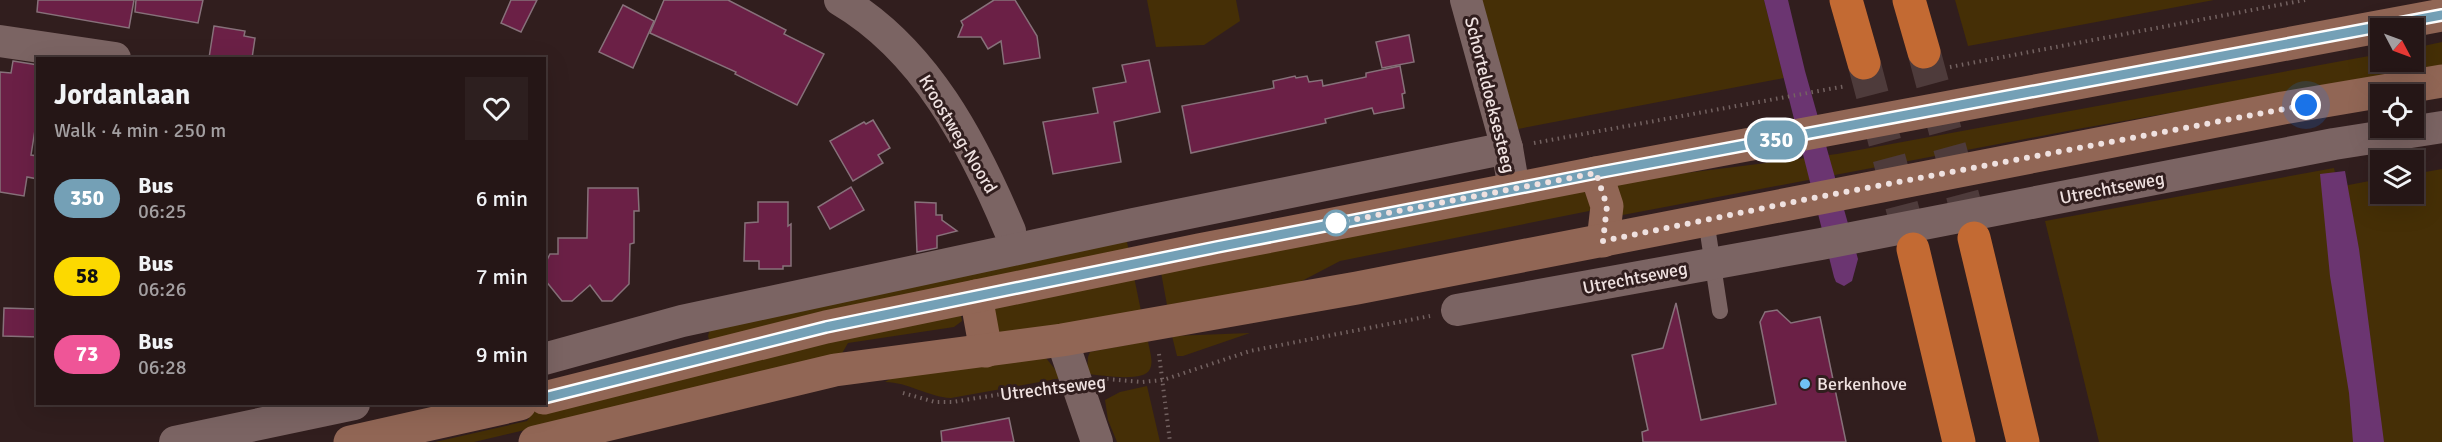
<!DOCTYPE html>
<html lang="en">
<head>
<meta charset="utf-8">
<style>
  body { margin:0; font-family:Signika,sans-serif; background:#2d1f1f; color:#f1f3f6; height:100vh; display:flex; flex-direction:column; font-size:22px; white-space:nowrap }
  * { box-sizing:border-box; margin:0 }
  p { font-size:20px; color:#a39fa1 }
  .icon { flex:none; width:33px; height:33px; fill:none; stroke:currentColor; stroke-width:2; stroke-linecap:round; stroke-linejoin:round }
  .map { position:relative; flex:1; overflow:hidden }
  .drawer { position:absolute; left:36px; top:57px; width:510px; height:348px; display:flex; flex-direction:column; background:#251616; border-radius:0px; box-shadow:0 6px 24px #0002,0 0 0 2px #423535 }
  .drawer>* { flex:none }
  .badge { padding:0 12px; border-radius:20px; font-size:21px; line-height:39px }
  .needle { width:39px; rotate:131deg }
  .controls { position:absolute; left:2370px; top:18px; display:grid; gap:12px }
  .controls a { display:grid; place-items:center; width:54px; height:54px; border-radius:0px; background:#251616; box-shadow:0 6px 24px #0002,0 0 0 2px #423535; font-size:30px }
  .you { position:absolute; width:30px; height:30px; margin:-15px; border:4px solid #fff; border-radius:50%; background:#1a73e8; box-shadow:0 0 0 9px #1a73e833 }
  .map>.badge { position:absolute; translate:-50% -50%; box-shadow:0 0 0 3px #fff }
  .round { display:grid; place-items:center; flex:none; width:63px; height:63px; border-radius:0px; background:#2d1f1f }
  .head { display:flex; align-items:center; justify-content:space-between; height:102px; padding:0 18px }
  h1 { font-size:28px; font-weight:800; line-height:45px }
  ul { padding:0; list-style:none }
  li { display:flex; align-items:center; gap:18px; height:78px; padding:0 18px }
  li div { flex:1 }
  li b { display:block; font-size:22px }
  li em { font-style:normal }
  li .badge { min-width:66px; font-weight:700; text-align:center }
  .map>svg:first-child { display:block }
  .green { fill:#452f06 }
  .water { fill:#6b3571 }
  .building { fill:#6b2046; stroke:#87717a; stroke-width:1.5 }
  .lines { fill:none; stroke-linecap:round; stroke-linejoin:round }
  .motorway-tunnel { stroke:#4e3b3b; stroke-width:33; stroke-dasharray:33 16; stroke-linecap:butt }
  .path { stroke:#736261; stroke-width:4; stroke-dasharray:1.5 4.5; stroke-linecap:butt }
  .service { stroke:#7b6463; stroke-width:16 }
  .minor { stroke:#7b6463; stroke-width:32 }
  .secondary { stroke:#916655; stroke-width:33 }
  .motorway { stroke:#c36a33; stroke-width:33 }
  .line-casing { stroke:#fff; stroke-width:14 }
  .line { stroke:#74a0b6; stroke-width:9 }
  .walk { stroke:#efe1e0; stroke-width:6; stroke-dasharray:0 10.8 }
  .stop-dot { fill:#fff; stroke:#74a0b6; stroke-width:3 }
  .poi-dot { fill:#70c2f4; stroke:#311e1e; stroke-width:2 }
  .labels { text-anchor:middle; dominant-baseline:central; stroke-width:6; stroke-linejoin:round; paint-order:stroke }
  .street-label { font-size:18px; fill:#efe1e0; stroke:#311e1e }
  .poi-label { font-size:18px; fill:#efe1e0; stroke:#311e1e; text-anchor:start }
</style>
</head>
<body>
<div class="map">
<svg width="2442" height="442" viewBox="0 0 2442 442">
  <rect width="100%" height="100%" fill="#311e1e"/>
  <g class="green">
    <path d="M1147 0H1236L1240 21 1204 45 1156 47Z"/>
    <path d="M1482 0H1764L1784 78 1518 129Z"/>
    <path d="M1955 0H2214L1968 46Z"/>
    <path d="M2442 42V66L2083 128 1612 217 1614 182 1837 154 2380 54V62H2414V48Z"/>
    <path d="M2334 168 2338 187 2380 179V194H2414V174L2442 169V442H2099L2045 221Z"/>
    <path d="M1582 188 1594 206 1589 211 1340 261 1298 283 1167 305 1160 267Z"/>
    <path d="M1123 238 1127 242 1130 256 711 346 708 336 710 329Z"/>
    <path d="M1133 272 1141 311 993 336 994 305Z"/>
    <path d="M960 311 962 321 954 327 848 343 841 355 474 442H435L527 421 537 406Z"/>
    <path d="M1250 333 1183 356H1177L1172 336Z"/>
    <path d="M1148 341C1149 349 1154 362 1150 369 1144 383 1101 375 1087 374L1088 357 1090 352Z"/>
    <path d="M1046 358 1062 378 951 398C928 397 908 382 885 382L895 376Z"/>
    <path d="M1147 386 1160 442H1117L1108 420 1105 400 1120 392Z"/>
  </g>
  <g class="water">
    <path d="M1764 0H1788L1805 71 1858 259 1852 281 1844 286 1836 282 1834 277Z"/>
    <path d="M2345 171 2359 249 2384 442H2353L2349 393 2330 276 2320 174Z"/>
  </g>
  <g class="building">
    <path d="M38 0H134L129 28 37 12Z"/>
    <path d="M136 0H203L198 23 135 12Z"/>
    <path d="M511 0H537L521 32 501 23Z"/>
    <path d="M664 0H728L786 30 784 34 824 54 797 105 735 74 736 72 650 33Z"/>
    <path d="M994 0H1015L1037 36 1040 58 1004 64 1001 41 988 49 981 37H958L963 25 961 21Z"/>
    <path d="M623 5 654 21 633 68 599 52Z"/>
    <path d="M214 26 245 31 244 36 255 38 252 58H209Z"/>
    <path d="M1409 35 1414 62 1382 68 1376 42Z"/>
    <path d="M1149 60 1160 112 1114 122 1121 162 1053 174 1043 122 1098 113 1093 88 1126 82 1122 65Z"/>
    <path d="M13 61 38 65V111L31 155 38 156V179L27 177 24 196 0 192V72L11 73Z"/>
    <path d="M1400 66 1405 93 1402 94 1404 108 1374 114 1372 108 1325 119 1326 123 1191 153 1182 106 1274 88 1273 81 1295 76 1296 78 1307 76 1309 82 1322 80 1323 86 1366 77V73Z"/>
    <path d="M873 120 890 148 878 155 883 163 853 181 830 141 864 122 866 124Z"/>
    <path d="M851 187 864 210 830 229 818 207Z"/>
    <path d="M588 188H638L639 211H634V243L630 244 629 284 612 301H602L590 285 572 301H562L545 280V264L550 254H558V238H587Z"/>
    <path d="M758 202H788V226L791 224V266H783V269H759V261H744L745 223 758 222Z"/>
    <path d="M915 202 936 203V215H942V220L957 231 937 236V248L917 252Z"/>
    <path d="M1676 303 1701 420 1776 404 1760 322 1765 312 1777 310 1791 323 1820 317 1846 442H1643L1642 432 1648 430 1632 355 1663 348Z"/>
    <path d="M4 308 38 309V337L3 336Z"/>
    <path d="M1009 418 1014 442H942L941 431Z"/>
  </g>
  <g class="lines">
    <g class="motorway-tunnel">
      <path d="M1924 52 1974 238"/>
      <path d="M1864 63 1913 249"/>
    </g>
    <g class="path">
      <path d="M1950 67 2305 0"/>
      <path d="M1534 143 1846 86"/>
      <path d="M1159 354 1170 442"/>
      <path d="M1107 379 1142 382 1163 380 1250 351 1430 316"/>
      <path d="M903 393 935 402H952L1046 387"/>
    </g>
    <path class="service" d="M1706 220 1720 311"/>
    <g class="minor">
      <path d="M840 0C925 50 973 143 1010 231"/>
      <path d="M1466 0 1507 148 1514 189"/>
      <path d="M0 41 115 58"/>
      <path d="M1457 310 1821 244 2334 144 2442 127"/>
      <path d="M1062 340 1097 442"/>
      <path d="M544 359 682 321 1134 224 1507 148"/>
      <path d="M175 442 354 404"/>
    </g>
    <g class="secondary">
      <path d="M1596 173 1607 206 1603 241"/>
      <path d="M976 296 986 351"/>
      <path d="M544 398 826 327 1199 250 1596 173 2442 15"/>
      <path d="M350 442 520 404"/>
      <path d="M535 442 835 370 1062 340 1357 288 2283 108 2442 81"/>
    </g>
    <g class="motorway">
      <path d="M1846 0 1864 63"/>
      <path d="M1909 0 1924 52"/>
      <path d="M1974 238 2023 442"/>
      <path d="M1913 249 1959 442"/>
    </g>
  </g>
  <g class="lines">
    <g class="line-casing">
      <path id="line" d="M544 398 826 327 1217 247 1596 173 2442 15"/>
    </g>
    <use href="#line" class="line"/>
    <path class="walk" d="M1336 223 1596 173 1607 206 1603 241 1808 199 2306 105"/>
  </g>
  <circle class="stop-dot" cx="1336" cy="223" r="12"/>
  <circle class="poi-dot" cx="1805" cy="384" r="6"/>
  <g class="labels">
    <g class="street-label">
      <text transform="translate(1490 95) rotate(76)">Schorteldoeksesteeg</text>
      <text transform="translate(958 134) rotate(59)">Kroostweg-Noord</text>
      <text transform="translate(2112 188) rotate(-11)">Utrechtseweg</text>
      <text transform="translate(1635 278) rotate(-11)">Utrechtseweg</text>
      <text transform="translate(1053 388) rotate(-7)">Utrechtseweg</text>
    </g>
    <g class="poi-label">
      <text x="1817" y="384">Berkenhove</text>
    </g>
  </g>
</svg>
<div class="controls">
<a><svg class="needle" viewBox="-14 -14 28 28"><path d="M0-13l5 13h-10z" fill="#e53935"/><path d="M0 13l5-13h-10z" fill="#a39fa1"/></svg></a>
<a><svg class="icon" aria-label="locate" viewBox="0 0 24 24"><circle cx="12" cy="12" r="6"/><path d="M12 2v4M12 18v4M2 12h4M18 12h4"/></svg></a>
<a><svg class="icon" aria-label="layers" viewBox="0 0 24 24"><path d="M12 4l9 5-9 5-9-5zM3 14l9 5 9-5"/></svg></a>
</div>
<div class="you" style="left:2306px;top:105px"></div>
<b class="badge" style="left:1776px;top:140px;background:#74a0b6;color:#fff">350</b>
<section class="drawer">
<div class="head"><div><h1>Jordanlaan</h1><p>Walk · 4 min · 250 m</p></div><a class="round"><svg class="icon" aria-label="heart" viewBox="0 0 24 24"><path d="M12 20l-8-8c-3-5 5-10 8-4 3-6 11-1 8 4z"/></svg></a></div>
<ul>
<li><span class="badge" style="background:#74a0b6;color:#fff">350</span><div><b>Bus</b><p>06:25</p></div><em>6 min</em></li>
<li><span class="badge" style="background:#fcd900;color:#111">58</span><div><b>Bus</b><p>06:26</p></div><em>7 min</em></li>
<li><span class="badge" style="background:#ef5597;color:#fff">73</span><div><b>Bus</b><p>06:28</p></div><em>9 min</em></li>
</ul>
</section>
</div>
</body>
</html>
